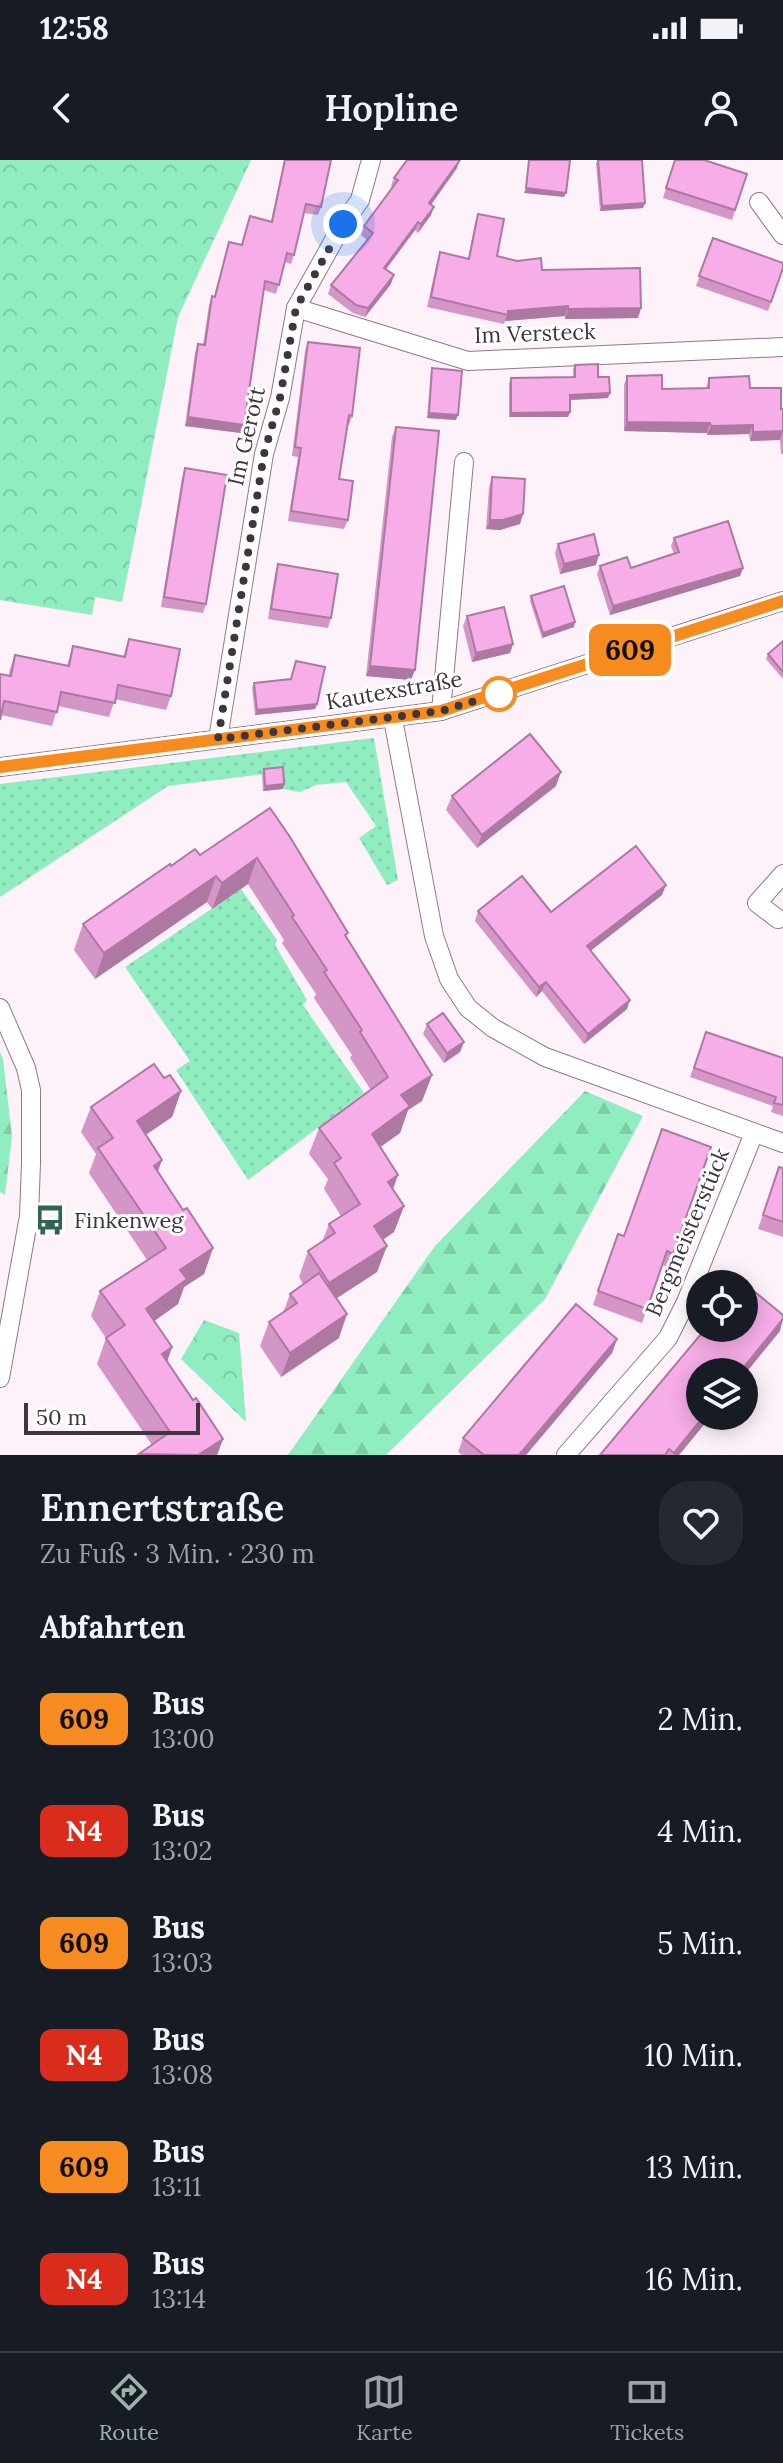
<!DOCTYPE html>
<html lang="de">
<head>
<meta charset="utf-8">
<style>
  body { margin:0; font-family:Lora,serif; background:#242831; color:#f1f3f6; height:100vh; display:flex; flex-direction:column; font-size:30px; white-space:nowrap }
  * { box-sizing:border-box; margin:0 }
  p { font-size:26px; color:#9ea1a6 }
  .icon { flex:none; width:44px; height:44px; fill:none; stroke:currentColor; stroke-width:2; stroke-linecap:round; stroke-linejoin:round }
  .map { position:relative; height:1295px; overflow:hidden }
  .side { display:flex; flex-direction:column; background:#171b24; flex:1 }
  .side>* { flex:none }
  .badge { padding:0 16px; border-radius:12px; font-size:28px; line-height:52px }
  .tools { position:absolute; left:686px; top:1110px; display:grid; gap:16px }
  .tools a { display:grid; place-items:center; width:72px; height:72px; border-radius:50%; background:#171b24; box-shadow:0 4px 20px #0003; font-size:40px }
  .scale { position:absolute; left:24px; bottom:20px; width:176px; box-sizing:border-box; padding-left:8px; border:4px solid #40353e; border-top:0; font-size:22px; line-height:28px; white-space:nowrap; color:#40353e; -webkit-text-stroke:6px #fff; paint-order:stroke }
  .you { position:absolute; width:40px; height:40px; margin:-20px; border:6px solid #fff; border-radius:50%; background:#1a73e8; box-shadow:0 0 0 12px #1a73e833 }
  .map>.badge { position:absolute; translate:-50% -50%; box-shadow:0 0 0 4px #fff }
  h2 { padding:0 40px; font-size:30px; line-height:72px }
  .round { display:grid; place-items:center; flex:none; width:84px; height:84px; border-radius:32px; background:#242831 }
  .head { display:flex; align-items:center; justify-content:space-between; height:136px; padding:0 40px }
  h1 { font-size:38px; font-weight:600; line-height:60px }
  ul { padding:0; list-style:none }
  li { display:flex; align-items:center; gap:24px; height:112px; padding:0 40px }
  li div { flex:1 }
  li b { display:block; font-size:30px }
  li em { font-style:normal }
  li .badge { min-width:88px; font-weight:700; text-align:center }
  .status { display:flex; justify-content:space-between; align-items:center; height:56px; padding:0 40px; background:#171b24; direction:ltr }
  .status svg { height:22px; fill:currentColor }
  header { display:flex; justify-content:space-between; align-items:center; height:104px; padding:0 40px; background:#171b24; font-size:36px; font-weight:600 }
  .dock { display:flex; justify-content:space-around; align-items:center; height:112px; border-top:2px solid #363941; background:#171b24; font-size:22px; color:#9ea1a6 }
  .dock a { display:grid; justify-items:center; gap:4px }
  .dock .current { color:#9ab4aa }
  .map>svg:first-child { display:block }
  .grass { fill:url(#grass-dots) }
  .forest { fill:url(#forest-firs) }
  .park { fill:url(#park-crowns) }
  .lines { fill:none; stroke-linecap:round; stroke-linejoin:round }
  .street-casing { stroke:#92778b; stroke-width:20 }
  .street { stroke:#fff; stroke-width:18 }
  .wall { fill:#d495c7 }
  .shaded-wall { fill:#ad79a2 }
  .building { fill:#f7ade7; stroke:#ad79a2; stroke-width:2 }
  .line-casing { stroke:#fff; stroke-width:18 }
  .line { stroke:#f68b1f; stroke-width:12 }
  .walk { stroke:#40353e; stroke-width:8; stroke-dasharray:0 14.4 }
  .stop-dot { fill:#fff; stroke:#f68b1f; stroke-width:4 }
  .labels { text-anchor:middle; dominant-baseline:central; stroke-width:6; stroke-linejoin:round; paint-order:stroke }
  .street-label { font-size:22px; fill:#40353e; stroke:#fff }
  .poi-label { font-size:22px; fill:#40353e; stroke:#fff; text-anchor:start }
</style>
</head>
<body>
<div class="status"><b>12:58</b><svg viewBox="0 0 49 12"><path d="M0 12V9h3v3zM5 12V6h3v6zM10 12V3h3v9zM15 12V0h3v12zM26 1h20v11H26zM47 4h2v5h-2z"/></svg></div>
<header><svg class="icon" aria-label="back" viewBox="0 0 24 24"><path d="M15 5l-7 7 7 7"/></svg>Hopline<svg class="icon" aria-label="person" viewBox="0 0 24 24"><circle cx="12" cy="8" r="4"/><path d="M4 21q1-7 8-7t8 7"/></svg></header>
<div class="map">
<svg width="783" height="1295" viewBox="0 0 783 1295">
  <defs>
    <pattern id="grass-dots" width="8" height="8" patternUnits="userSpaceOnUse" patternTransform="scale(2)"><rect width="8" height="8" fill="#8fedc0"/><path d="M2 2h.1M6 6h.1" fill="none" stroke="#7ccca6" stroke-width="1.8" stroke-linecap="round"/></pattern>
    <pattern id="forest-firs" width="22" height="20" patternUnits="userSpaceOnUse" patternTransform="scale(2)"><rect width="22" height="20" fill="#8fedc0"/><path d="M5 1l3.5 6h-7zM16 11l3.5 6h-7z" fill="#7ccca6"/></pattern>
    <pattern id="park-crowns" width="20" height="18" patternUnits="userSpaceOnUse" patternTransform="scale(2)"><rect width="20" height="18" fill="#8fedc0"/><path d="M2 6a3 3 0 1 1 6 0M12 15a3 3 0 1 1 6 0" fill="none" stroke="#7ccca6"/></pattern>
  </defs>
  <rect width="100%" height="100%" fill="#fdf1fa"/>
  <g class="grass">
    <path d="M374 578 398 720 387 725 359 678 376 666 346 622 316 625 300 632 283 629 281 612 168 626 0 737V624Z"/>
    <path d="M241 729 277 780 275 785 307 840 303 845 364 933 248 1020 176 910 190 901 125 807Z"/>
  </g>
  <g class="forest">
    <path d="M0 892 3 899 12 976 5 1035 0 1032Z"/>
    <path d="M585 931 643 956 545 1139 386 1295H288L435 1086Z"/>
  </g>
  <g class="park">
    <path d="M0 0H251L178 157 122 442 95 437 92 455 0 440Z"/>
    <path d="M204 1160 239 1173 246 1262 181 1199Z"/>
  </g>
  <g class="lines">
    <g class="street-casing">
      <g id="street">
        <path d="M759 42 783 75"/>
        <path d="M296 148 468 201 783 187"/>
        <path d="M441 551 464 302"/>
        <path d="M393 559 434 776 449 819 468 848 493 868 545 897 783 983"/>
        <path d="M218 579 264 294 280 238 296 148 343 64 360 40 371 0"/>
        <path d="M0 607 441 551 783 441"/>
        <path d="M778 759 757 743 783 714"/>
        <path d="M0 848 26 908 31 930V1003L29 1056 0 1218"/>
        <path d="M566 1295 668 1178 686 1142 754 973"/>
      </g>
    </g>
    <use href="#street" class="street"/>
  </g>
  <g class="wall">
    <path d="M284 0H331L321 47 318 55 304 53 294 95 291 104 285 102 276 134 264 130 244 265 241 273 185 266 195 193 198 184 203 185 209 145 212 136H214L229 82 241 85 250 56 271 61Z"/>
    <path d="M598 0H642L645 43 643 48 600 51 596 3Z"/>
    <path d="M675 0 747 14 732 60 663 38Z"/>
    <path d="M457 8 431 44V55L418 73 415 70 386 109 391 124 365 157 353 153 328 134 331 125 367 80 361 75 364 66 393 27 391 26 394 18Z"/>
    <path d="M478 54 497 96 542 110 641 148 638 158 565 159V156L505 161 504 164 427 147 437 102 440 92 468 99 475 63Z"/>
    <path d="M713 78 783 108 768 151 696 126Z"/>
    <path d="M308 182 352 256 349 265H347L339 319 348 360 344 369 288 361 298 297 292 296 305 191Z"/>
    <path d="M575 205 598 217 608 238 570 240V252L568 257H509V223L511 218 573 217V209Z"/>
    <path d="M432 208 456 260 427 258 431 213Z"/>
    <path d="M627 216 662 229 706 228 709 218 750 228 783 249V294H781L780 280 750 281 749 274 707 275V273L624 271V225Z"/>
    <path d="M396 267 411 520 366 516 392 277Z"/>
    <path d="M185 308 206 444 203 453 161 447 182 318Z"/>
    <path d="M492 317 520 364 500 370 486 369 489 327Z"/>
    <path d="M674 378 743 408 740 416 610 455 597 414 600 406 631 408 674 394 671 386Z"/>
    <path d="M558 384 596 405 560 414 555 393Z"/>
    <path d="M278 404 331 458 328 468 268 459 275 414Z"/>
    <path d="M531 436 574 467 542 478 530 441Z"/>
    <path d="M467 456 513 484 510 493 472 502 463 466Z"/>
    <path d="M129 479 171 536 166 550 115 539 109 557 58 546 52 566 1 555 10 509 15 495 67 506 73 486 123 497Z"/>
    <path d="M783 481V519L766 499 768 494Z"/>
    <path d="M290 519 317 544 315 549 255 555 252 528 254 523Z"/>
    <path d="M264 609 283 629 263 631 262 614Z"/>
    <path d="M556 626 477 688 446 650 452 636Z"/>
    <path d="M270 648 347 777 432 915 422 941 408 950 400 973 380 987 393 1030 404 1046 394 1072 383 1080 377 1112 337 1138 339 1178 281 1217 260 1186 269 1162 283 1153 290 1134 303 1124 299 1117 308 1091 322 1082 329 1064 341 1056 324 1029 328 1019 309 994 319 968 371 930 350 898 352 895 314 838 316 834 282 783 284 780 248 724 212 749 207 742 95 819 74 790 83 764 171 706 200 695Z"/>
    <path d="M662 735 591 790 627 849 584 884 542 831 536 837 475 761 478 751 551 752Z"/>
    <path d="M427 864 464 882 460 892 444 903 423 874Z"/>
    <path d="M706 872 783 898V956L771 952 773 946 690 917Z"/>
    <path d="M164 918 181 931 172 957 146 974 158 1012 183 1050 213 1088 204 1114 184 1127 178 1144 154 1161 172 1187 167 1202 193 1240 223 1279 217 1295H138L152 1285 97 1204 106 1178 91 1156 100 1131 147 1100 89 1013 96 994 81 972 91 947Z"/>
    <path d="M711 987 668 1107 662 1105 642 1163 593 1145 618 1074 624 1076Z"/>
    <path d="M779 1007 783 1008V1077L758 1069Z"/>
    <path d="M780 1171 744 1215V1212L700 1256H711L679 1295H600Z"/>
    <path d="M617 1179 612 1193 526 1295H462L458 1292 463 1278Z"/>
  </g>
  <g class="shaded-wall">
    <path d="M460 0 457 8 426 52 429 43Z"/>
    <path d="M526 28 566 33 564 37 524 33Z"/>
    <path d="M645 43 643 48 600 51 602 46Z"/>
    <path d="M434 47 431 55 418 73 421 64Z"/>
    <path d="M418 62 415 70 381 116 384 108Z"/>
    <path d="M394 115 391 124 365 157 368 148Z"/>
    <path d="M568 146 565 156 505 161 508 151Z"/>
    <path d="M641 148 638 158 565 159 568 149Z"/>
    <path d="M610 233 608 238 568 240 570 235Z"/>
    <path d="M570 252 568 257H509L511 253Z"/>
    <path d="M429 253 458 255 456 260 427 258Z"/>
    <path d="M188 257 244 265 241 273 185 266Z"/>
    <path d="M627 262 710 263 707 273 624 271Z"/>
    <path d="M753 265 749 274 707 275 711 266Z"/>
    <path d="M783 271 780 280 750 281 753 272Z"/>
    <path d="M523 354 520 364 500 370 486 369 490 360Z"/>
    <path d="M599 395 596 405 560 414 564 404Z"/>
    <path d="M743 408 740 416 610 455 613 446Z"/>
    <path d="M575 462 574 467 542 478 543 473Z"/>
    <path d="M513 484 510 493 472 502 476 493Z"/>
    <path d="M370 506 415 510 411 520 366 516Z"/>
    <path d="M317 544 315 549 255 555 257 550Z"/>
    <path d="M561 612 556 626 477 688 482 675Z"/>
    <path d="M284 624 283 629 263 631 265 626Z"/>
    <path d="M257 698 248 724 212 749 222 723Z"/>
    <path d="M216 716 207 742 95 819 104 793Z"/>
    <path d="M666 725 662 735 584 796 587 786Z"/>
    <path d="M546 822 542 831 536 837 539 827Z"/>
    <path d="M630 840 627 849 584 884 588 874Z"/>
    <path d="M464 882 460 892 444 903 447 893Z"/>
    <path d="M432 915 422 941 408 950 400 973 362 1000 372 974 401 935Z"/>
    <path d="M181 931 172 957 128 987 137 961Z"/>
    <path d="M162 1000 153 1025 154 1006Z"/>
    <path d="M398 1015 389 1041 388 1022Z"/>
    <path d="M404 1046 394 1072 364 1092 374 1066Z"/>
    <path d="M387 1086 377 1112 320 1149 329 1123Z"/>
    <path d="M213 1088 204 1114 184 1127 178 1144 136 1174 146 1149 180 1110Z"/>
    <path d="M347 1154 339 1178 281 1217 290 1193Z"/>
    <path d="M783 1159 780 1171 744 1215V1212H740Z"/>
    <path d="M617 1179 612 1193 526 1295H519Z"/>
    <path d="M172 1187 163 1213 162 1194Z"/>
    <path d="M704 1256H711L679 1295H673Z"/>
    <path d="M223 1279 217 1295H198Z"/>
  </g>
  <g class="building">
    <path d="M285 0H331L321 47 306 44 294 95 287 93 279 125 265 121 244 265 188 257 198 184 205 185 212 136 215 137 229 82 242 85 250 56 272 62Z"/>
    <path d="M407 0H460L429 43 434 47 421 64 418 62 384 108 394 115 368 148 356 145 331 125 373 73 364 66 398 20 394 18Z"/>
    <path d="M529 0H570L566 33 526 28Z"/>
    <path d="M598 0H642L645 43 602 46Z"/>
    <path d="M675 0H704L747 14 735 50 666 28Z"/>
    <path d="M478 54 504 59 497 96 517 101 541 98 542 110 640 108 641 148 568 149V146L508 151V155L431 137 440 92 469 99Z"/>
    <path d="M713 78 783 103V108L771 142 699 116Z"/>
    <path d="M308 182 360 188 352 256 349 255 339 319 353 321 348 360 291 351 301 288 295 287Z"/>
    <path d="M598 204V217H609L610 233 570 235V252L511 253V218L575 217V205Z"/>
    <path d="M432 208 462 211 458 255 429 253Z"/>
    <path d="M662 215V229L709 228V218L749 216 750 228H781V249H783V271L753 272V265L711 266 710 263 627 262V216Z"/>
    <path d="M396 267 439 271 415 510 370 506Z"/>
    <path d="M185 308 227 315 206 444 164 437Z"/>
    <path d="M492 317 525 319 523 354 503 360H490Z"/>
    <path d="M728 361 743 408 613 446 600 406 627 397 631 408 679 392 674 378Z"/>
    <path d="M594 374 599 395 564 404 558 384Z"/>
    <path d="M278 404 338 414 331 458 271 449Z"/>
    <path d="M564 426 575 462 543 473 531 436Z"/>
    <path d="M504 447 513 484 476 493 467 456Z"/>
    <path d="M129 479 180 489 171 536 118 525 115 543 61 532 57 552 4 541 0 560V514L11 516 15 495 69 506 73 486 125 497Z"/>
    <path d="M783 481V512L768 494Z"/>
    <path d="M296 501 325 507 317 544 257 550 254 523 291 519Z"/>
    <path d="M530 574 561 612 482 675 452 636Z"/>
    <path d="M283 607 284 624 265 626 264 609Z"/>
    <path d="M270 648 290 677 348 773 345 775 432 915 401 935 410 946 372 974 398 1015 388 1022 404 1046 374 1066 387 1086 329 1123 308 1091 335 1073 329 1064 360 1044 334 1003 341 998 319 968 388 917 360 872 362 870 324 812 327 810 292 757 294 755 257 698 222 723 216 716 104 793 83 764 170 704 171 706 195 689 200 695Z"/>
    <path d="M636 686 666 725 587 786 630 840 588 874 546 822 539 827 478 751 522 716 551 752Z"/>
    <path d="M443 853 464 882 447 893 427 864Z"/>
    <path d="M706 872 783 898V945L774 943 776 937 694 908Z"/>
    <path d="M154 904 164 918 170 915 181 931 137 961 162 1000 154 1006 183 1050 187 1048 213 1088 180 1110 187 1119 146 1149 172 1187 162 1194 193 1240 196 1238 223 1279 198 1295 139 1294 170 1272 106 1178 125 1165 100 1131 166 1088 98 988 113 978 91 947Z"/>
    <path d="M662 969 711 987 673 1094 667 1091 647 1149 598 1131 618 1074 624 1076Z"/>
    <path d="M779 1007 783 1008V1062L763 1055Z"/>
    <path d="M319 1113 347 1154 290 1193 269 1162 297 1143 290 1134Z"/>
    <path d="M744 1123 783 1155V1159L740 1212H700V1256H704L674 1293 669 1289 665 1295H600L706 1168H744Z"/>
    <path d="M576 1144 617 1179 519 1295H484L463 1278Z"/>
  </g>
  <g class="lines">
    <g class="line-casing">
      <path id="line" d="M0 607 441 551 783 441"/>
    </g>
    <use href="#line" class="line"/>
    <path class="walk" d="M343 64 296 148 280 238 264 294 218 579 441 551 499 534"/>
  </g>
  <defs>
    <g id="bus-bare" transform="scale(2.4)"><path d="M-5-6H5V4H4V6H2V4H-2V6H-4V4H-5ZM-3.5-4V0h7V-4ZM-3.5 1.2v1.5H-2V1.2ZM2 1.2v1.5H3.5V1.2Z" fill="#2f664d" stroke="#fff" stroke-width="2.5" paint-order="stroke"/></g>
  </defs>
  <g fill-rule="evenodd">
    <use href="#bus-bare" x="50" y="1060"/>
  </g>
  <circle class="stop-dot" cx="499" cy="534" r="16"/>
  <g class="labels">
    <g class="street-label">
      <text transform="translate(535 173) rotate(-2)">Im Versteck</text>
      <text transform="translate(246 276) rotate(-77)">Im Gerott</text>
      <text transform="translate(394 530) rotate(-10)">Kautexstraße</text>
      <text transform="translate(687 1072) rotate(-67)">Bergmeisterstück</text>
    </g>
    <g class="poi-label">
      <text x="74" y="1060">Finkenweg</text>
    </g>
  </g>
</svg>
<div class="tools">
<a><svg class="icon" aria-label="locate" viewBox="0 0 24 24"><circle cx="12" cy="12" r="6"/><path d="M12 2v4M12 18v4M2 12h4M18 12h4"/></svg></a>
<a><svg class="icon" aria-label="layers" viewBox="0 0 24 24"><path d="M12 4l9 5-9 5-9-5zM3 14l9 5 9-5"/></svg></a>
</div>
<div class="scale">50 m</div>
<div class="you" style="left:343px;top:64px"></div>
<b class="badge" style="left:630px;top:490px;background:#f68b1f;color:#111">609</b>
</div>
<section class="side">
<div class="head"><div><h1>Ennertstraße</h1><p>Zu Fuß · 3 Min. · 230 m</p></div><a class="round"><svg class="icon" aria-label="heart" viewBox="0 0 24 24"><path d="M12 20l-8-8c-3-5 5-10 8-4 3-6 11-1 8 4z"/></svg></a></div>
<h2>Abfahrten</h2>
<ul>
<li><span class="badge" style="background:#f68b1f;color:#111">609</span><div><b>Bus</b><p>13:00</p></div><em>2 Min.</em></li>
<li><span class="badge" style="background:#da2c1c;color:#fff">N4</span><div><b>Bus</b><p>13:02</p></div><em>4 Min.</em></li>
<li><span class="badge" style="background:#f68b1f;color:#111">609</span><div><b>Bus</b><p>13:03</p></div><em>5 Min.</em></li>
<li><span class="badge" style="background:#da2c1c;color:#fff">N4</span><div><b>Bus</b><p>13:08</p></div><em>10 Min.</em></li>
<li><span class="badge" style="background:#f68b1f;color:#111">609</span><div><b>Bus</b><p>13:11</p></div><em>13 Min.</em></li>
<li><span class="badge" style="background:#da2c1c;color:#fff">N4</span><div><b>Bus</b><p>13:14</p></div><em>16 Min.</em></li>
</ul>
</section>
<nav class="dock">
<a class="current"><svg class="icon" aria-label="directions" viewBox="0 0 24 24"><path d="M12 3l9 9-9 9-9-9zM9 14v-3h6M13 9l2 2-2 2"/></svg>Route</a>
<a><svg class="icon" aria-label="map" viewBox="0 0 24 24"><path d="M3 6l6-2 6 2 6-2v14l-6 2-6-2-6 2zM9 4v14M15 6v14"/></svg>Karte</a>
<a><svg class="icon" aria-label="tickets" viewBox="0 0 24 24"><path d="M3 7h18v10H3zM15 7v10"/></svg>Tickets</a>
</nav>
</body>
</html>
